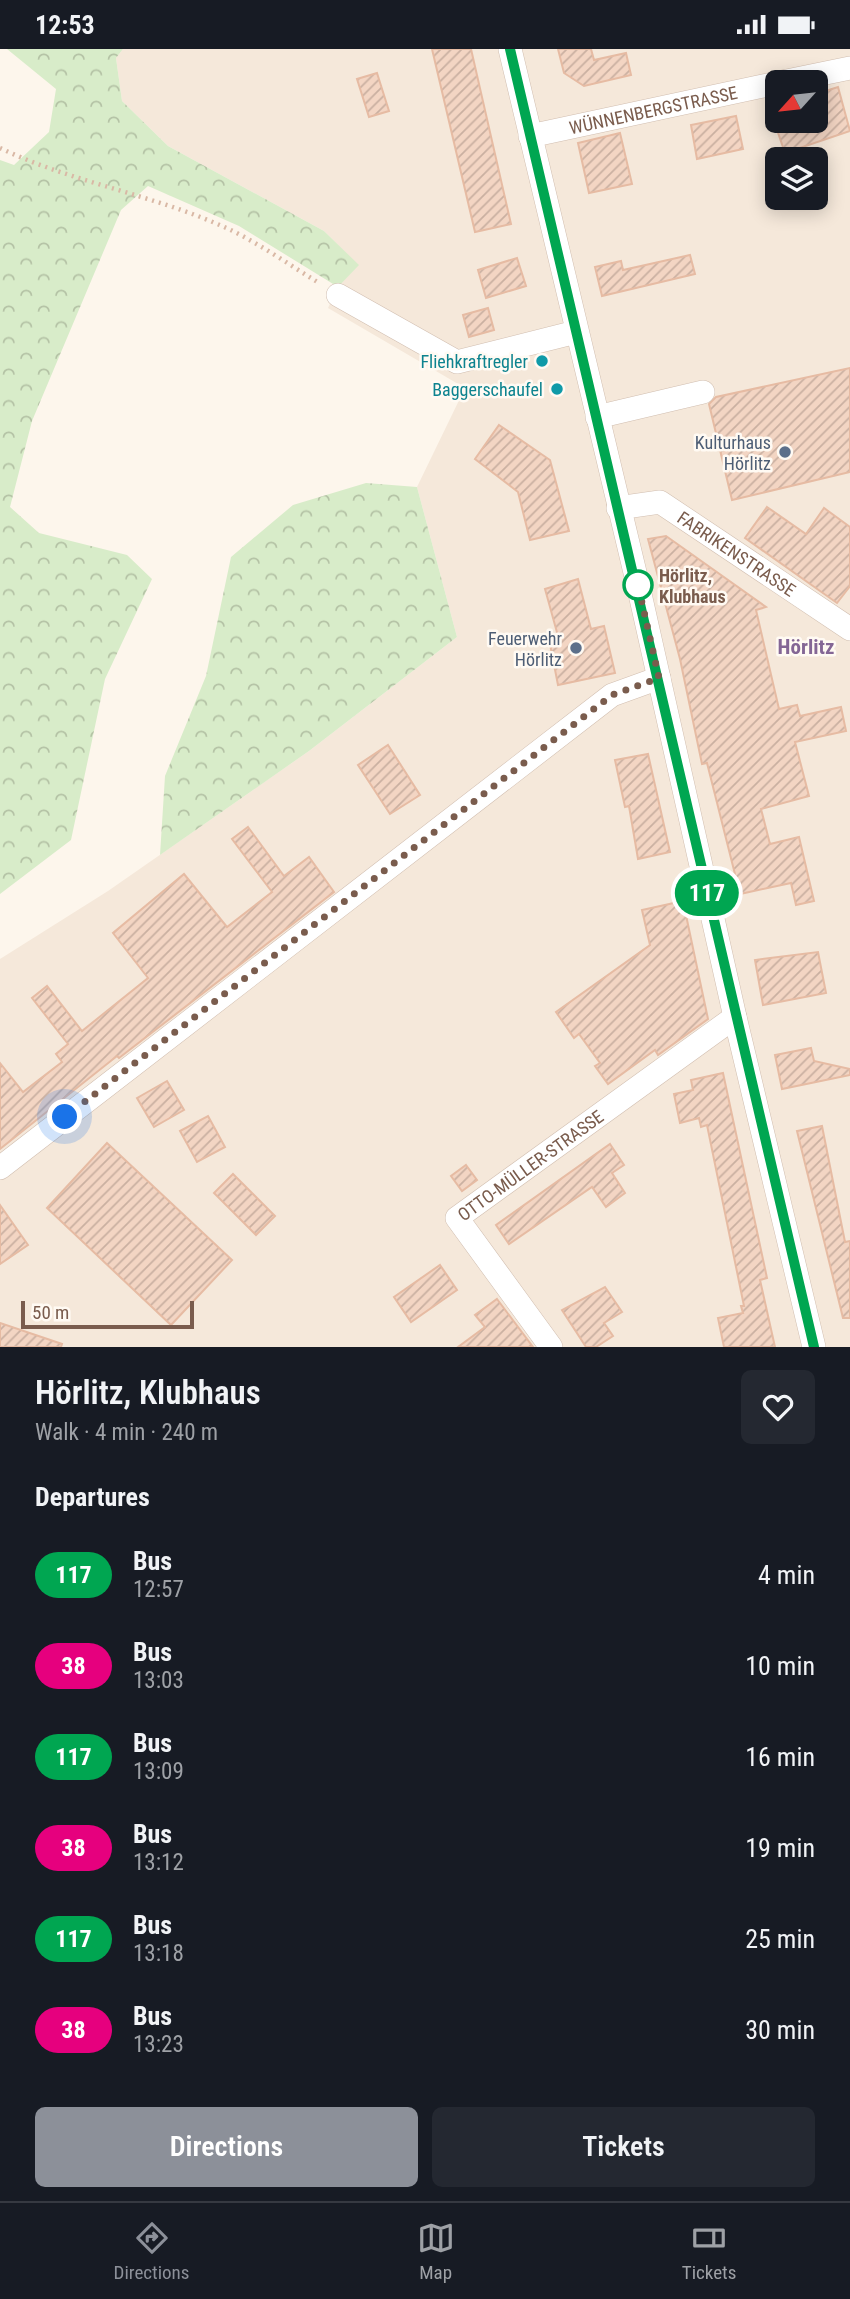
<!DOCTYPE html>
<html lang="en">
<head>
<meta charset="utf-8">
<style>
  body { margin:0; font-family:"Roboto Condensed",sans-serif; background:#242831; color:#f1f3f6; height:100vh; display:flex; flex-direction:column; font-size:26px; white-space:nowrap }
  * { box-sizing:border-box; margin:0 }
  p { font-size:23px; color:#9ea1a6 }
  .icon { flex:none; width:38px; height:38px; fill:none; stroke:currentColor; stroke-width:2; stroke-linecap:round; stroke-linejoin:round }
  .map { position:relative; height:1298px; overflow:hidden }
  .sheet { display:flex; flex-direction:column; background:#171b24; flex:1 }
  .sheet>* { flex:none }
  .badge { padding:0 14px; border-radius:23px; font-size:24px; line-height:46px }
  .needle { width:46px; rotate:243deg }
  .tools { position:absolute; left:765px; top:21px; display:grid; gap:14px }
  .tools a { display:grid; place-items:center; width:63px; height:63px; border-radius:10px; background:#171b24; box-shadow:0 4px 18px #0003; font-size:35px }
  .scale { position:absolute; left:21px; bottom:18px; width:173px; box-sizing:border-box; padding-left:7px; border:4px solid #7a5c4d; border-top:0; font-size:19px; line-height:24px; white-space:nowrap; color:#7a5c4d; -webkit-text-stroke:5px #fffaf3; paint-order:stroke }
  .you { position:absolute; width:35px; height:35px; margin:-18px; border:5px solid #fff; border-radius:50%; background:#1a73e8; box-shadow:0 0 0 10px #1a73e833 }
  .map>.badge { position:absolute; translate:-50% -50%; box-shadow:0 0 0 4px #fff }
  h2 { padding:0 35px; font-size:26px; line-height:63px }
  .round { display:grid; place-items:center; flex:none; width:74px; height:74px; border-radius:10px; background:#242831 }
  .summary { display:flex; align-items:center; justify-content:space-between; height:119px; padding:0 35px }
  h1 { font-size:33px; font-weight:600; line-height:52px }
  .cta { display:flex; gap:14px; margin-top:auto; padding:14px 35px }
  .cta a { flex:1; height:80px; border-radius:10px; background:#8c9099; color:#fff; font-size:28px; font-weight:600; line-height:80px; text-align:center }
  .cta a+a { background:#242831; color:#f1f3f6 }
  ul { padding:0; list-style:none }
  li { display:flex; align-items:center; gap:21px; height:91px; padding:0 35px }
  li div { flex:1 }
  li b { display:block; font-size:26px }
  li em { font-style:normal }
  li .badge { min-width:77px; font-weight:700; text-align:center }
  .status { display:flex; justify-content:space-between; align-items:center; height:49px; padding:0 35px; background:#171b24; direction:ltr }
  .status svg { height:19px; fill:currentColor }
  .tab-bar { display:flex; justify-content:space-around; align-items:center; height:98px; border-top:2px solid #363941; background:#171b24; font-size:19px; color:#9ea1a6 }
  .tab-bar a { display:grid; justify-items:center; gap:4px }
  .tab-bar .active { color:#8c9099 }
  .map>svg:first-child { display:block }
  .residential { fill:#f5e8da; fill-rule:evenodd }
  .forest { fill:url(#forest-crowns) }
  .building { fill:url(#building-hatch); stroke:#e6bba3; stroke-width:2 }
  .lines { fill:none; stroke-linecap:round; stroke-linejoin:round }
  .minor-casing { stroke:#d1beb0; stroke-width:24 }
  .path { stroke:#d9b8a5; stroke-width:4.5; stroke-dasharray:2 5; stroke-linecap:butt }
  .minor { stroke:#fff; stroke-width:23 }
  .line-casing { stroke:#fff; stroke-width:16 }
  .line { stroke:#00a651; stroke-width:10 }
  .walk { stroke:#7a5c4d; stroke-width:7; stroke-dasharray:0 12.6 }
  .culture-dot { fill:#0f9aa8; stroke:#fffaf3; stroke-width:2.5 }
  .service-dot { fill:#5c6f8a; stroke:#fffaf3; stroke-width:2.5 }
  .stop-dot { fill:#fff; stroke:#00a651; stroke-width:3.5 }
  .labels { text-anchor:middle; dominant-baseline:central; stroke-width:5; stroke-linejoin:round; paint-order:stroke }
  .street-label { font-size:18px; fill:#7a5c4d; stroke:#fffaf3 }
  .culture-label { font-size:18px; fill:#0d838f; stroke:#fffaf3; text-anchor:end }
  .service-label { font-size:18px; fill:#4e5e75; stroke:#fffaf3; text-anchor:end }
  .stop-label { font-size:18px; font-weight:bold; fill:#7a5c4d; stroke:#fffaf3; text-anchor:start }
  .quarter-label { font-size:21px; font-weight:bold; fill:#846695; stroke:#fffaf3 }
</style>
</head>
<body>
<div class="status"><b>12:53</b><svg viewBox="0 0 49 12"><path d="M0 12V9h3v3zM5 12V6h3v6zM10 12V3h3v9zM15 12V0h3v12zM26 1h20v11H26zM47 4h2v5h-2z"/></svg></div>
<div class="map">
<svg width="850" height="1298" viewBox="0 0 850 1298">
  <defs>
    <pattern id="forest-crowns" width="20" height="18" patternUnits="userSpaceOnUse" patternTransform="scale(1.75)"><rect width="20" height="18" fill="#d8ecc9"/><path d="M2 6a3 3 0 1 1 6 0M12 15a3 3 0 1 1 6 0" fill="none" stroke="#b4c2a5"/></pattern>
    <pattern id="building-hatch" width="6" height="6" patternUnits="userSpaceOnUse" patternTransform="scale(1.75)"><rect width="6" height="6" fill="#f3d5c3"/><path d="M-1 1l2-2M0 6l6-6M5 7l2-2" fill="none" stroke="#cab0a1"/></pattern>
  </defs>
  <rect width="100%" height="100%" fill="#fdf6ec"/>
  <path class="residential" d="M123 0H850V1298H0V910L108 842 309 702 457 588 417 438 465 339 328 259 338 238 358 216 324 182 168 97 122 52 116 9ZM777 33H816V72H777ZM777 110H816V149H777Z"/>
  <g class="forest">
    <path d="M7 0H123L116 9 122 52 168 97 324 182 359 216 338 238 239 177 148 137 121 161 32 372 10 458 39 484 127 506 152 530 105 630 71 791 0 845V111L14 116 49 83 56 40Z"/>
    <path d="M366 434 417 438 457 588 309 702 160 806 165 727 206 627 231 508 293 456Z"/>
  </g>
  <g class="building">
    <path d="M432 0H471L511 175 475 183Z"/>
    <path d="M558 0H591L594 11 626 4 631 26 584 37 564 24Z"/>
    <path d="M377 24 389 62 369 68 357 30Z"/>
    <path d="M838 38 850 82 785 104 774 72H816V45Z"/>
    <path d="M736 67 743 100 697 110 691 76Z"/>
    <path d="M620 84 632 135 589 144 578 94Z"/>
    <path d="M690 206 695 225 602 247 595 218 621 212 623 221Z"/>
    <path d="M517 209 526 237 486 249 478 221Z"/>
    <path d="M488 259 494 281 469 288 463 266Z"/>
    <path d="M850 319V423L732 451 709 355 716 348Z"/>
    <path d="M499 376 550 411 569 482 530 491 518 443 475 410Z"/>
    <path d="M767 458 806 485 824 459 850 478V537L837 554 745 489Z"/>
    <path d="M666 487 766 558 756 561 779 660 797 656 800 667 841 658 846 682 795 693 809 747 761 760 770 795 799 788 814 852 796 856 791 834 740 845 707 714 702 715 680 610 648 490Z"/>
    <path d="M578 530 591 580 604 577 615 624 558 636 549 590 558 587 545 540Z"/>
    <path d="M388 696 420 746 390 765 358 716Z"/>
    <path d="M648 705 670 803 638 810 629 757 625 758 615 711Z"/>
    <path d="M248 778 284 827 309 808 334 843 119 1009 117 1007 0 1100V1014L23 1043 62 1013 56 1005 68 995 32 949 47 937 82 982 148 929 113 884 184 825 227 878 272 843 232 790Z"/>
    <path d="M683 852 708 970 658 1006 655 1001 608 1035 595 1017 600 1014 579 985 574 989 556 963 650 896 642 861Z"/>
    <path d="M818 903 826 944 763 956 755 911Z"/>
    <path d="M811 999 814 1012 850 1020V1026L782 1040 775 1006Z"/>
    <path d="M723 1024 767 1229 760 1231 775 1298H724L718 1269 743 1264 741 1257H744L707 1076 701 1078 699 1069 680 1074 674 1045 693 1041 691 1031Z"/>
    <path d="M167 1032 184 1061 154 1078 137 1049Z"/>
    <path d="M208 1067 225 1098 197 1113 180 1082Z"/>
    <path d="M822 1077 845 1193 850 1192V1269H843L797 1082Z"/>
    <path d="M107 1094 232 1211 171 1276 47 1159Z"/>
    <path d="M610 1095 624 1116 612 1124 625 1144 606 1158 592 1138 509 1195 496 1176Z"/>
    <path d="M466 1116 477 1131 462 1142 451 1127Z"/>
    <path d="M233 1125 275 1167 256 1186 214 1144Z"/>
    <path d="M0 1156 28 1196 0 1215Z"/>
    <path d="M440 1216 457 1241 411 1273 394 1248Z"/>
    <path d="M605 1238 622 1263 604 1274 613 1287 596 1298H586L562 1261Z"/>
    <path d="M497 1250 533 1298H458L485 1278 475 1266Z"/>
    <path d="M0 1274 62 1295 61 1298H0Z"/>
  </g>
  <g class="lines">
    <g class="minor-casing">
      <g id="minor">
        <path d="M510 0 638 536 735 968 814 1298"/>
        <path d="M782 33 850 19"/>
        <path id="s1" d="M530 87 777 34"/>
        <path d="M338 246 457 313 576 283"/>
        <path d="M597 368 703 343"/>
        <path id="s2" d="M618 459 660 453 850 580"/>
        <path d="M0 1119 612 646 659 629"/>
        <path id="s3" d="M551 1298 457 1169 735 968"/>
      </g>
    </g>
    <path class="path" d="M0 99C71 133 150 145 222 177 256 192 288 215 319 234"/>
    <use href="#minor" class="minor"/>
  </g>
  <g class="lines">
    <g class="line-casing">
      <path id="line" d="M510 0 814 1298"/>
    </g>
    <use href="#line" class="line"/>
    <path class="walk" d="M65 1068 612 646 659 629 638 536"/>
  </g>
  <g class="culture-dot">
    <circle cx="542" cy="312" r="7"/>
    <circle cx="557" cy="340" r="7"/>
  </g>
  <g class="service-dot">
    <circle cx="785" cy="403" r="7"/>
    <circle cx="576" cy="599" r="7"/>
  </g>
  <circle class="stop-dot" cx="638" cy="536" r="14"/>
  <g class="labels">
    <g class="street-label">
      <text stroke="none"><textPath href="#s1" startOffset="126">WÜNNENBERGSTRASSE</textPath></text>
      <text stroke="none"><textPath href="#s2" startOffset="135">FABRIKENSTRASSE</textPath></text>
      <text stroke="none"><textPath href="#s3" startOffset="250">OTTO-MÜLLER-STRASSE</textPath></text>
    </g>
    <g class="culture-label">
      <text x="528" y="312">Fliehkraftregler</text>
      <text x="543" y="340">Baggerschaufel</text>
    </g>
    <g class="service-label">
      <text x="771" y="393">Kulturhaus<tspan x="771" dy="21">Hörlitz</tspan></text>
      <text x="562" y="589">Feuerwehr<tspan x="562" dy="21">Hörlitz</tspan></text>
    </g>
    <g class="stop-label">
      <text x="659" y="526">Hörlitz,<tspan x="659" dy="21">Klubhaus</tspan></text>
    </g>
    <g class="quarter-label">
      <text x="806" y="598">Hörlitz</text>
    </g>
  </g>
</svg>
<div class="tools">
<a><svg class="needle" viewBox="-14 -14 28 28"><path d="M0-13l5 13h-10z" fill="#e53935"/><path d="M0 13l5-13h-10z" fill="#9ea1a6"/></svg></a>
<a><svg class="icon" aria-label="layers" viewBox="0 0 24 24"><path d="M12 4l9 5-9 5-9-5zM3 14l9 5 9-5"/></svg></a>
</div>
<div class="scale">50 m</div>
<div class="you" style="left:65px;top:1068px"></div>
<b class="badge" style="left:707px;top:844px;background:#00a651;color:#fff">117</b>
</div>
<section class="sheet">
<div class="summary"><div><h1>Hörlitz, Klubhaus</h1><p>Walk · 4 min · 240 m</p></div><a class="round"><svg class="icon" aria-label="heart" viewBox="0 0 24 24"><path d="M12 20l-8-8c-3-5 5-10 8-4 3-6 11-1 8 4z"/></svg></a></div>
<h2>Departures</h2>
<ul>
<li><span class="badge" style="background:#00a651;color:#fff">117</span><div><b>Bus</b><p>12:57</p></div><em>4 min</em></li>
<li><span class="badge" style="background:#e6007e;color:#fff">38</span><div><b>Bus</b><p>13:03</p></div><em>10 min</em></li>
<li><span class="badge" style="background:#00a651;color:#fff">117</span><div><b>Bus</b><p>13:09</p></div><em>16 min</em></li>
<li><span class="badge" style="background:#e6007e;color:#fff">38</span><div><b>Bus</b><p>13:12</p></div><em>19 min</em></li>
<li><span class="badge" style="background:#00a651;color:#fff">117</span><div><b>Bus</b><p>13:18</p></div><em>25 min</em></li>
<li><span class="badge" style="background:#e6007e;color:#fff">38</span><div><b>Bus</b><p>13:23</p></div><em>30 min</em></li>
</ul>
<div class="cta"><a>Directions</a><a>Tickets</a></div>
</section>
<nav class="tab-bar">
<a class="active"><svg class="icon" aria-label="directions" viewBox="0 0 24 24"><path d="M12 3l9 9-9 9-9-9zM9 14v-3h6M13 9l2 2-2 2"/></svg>Directions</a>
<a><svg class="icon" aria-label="map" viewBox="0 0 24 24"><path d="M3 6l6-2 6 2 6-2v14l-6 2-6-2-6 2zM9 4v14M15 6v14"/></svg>Map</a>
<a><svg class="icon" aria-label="tickets" viewBox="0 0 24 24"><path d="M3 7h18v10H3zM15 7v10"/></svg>Tickets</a>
</nav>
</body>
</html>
